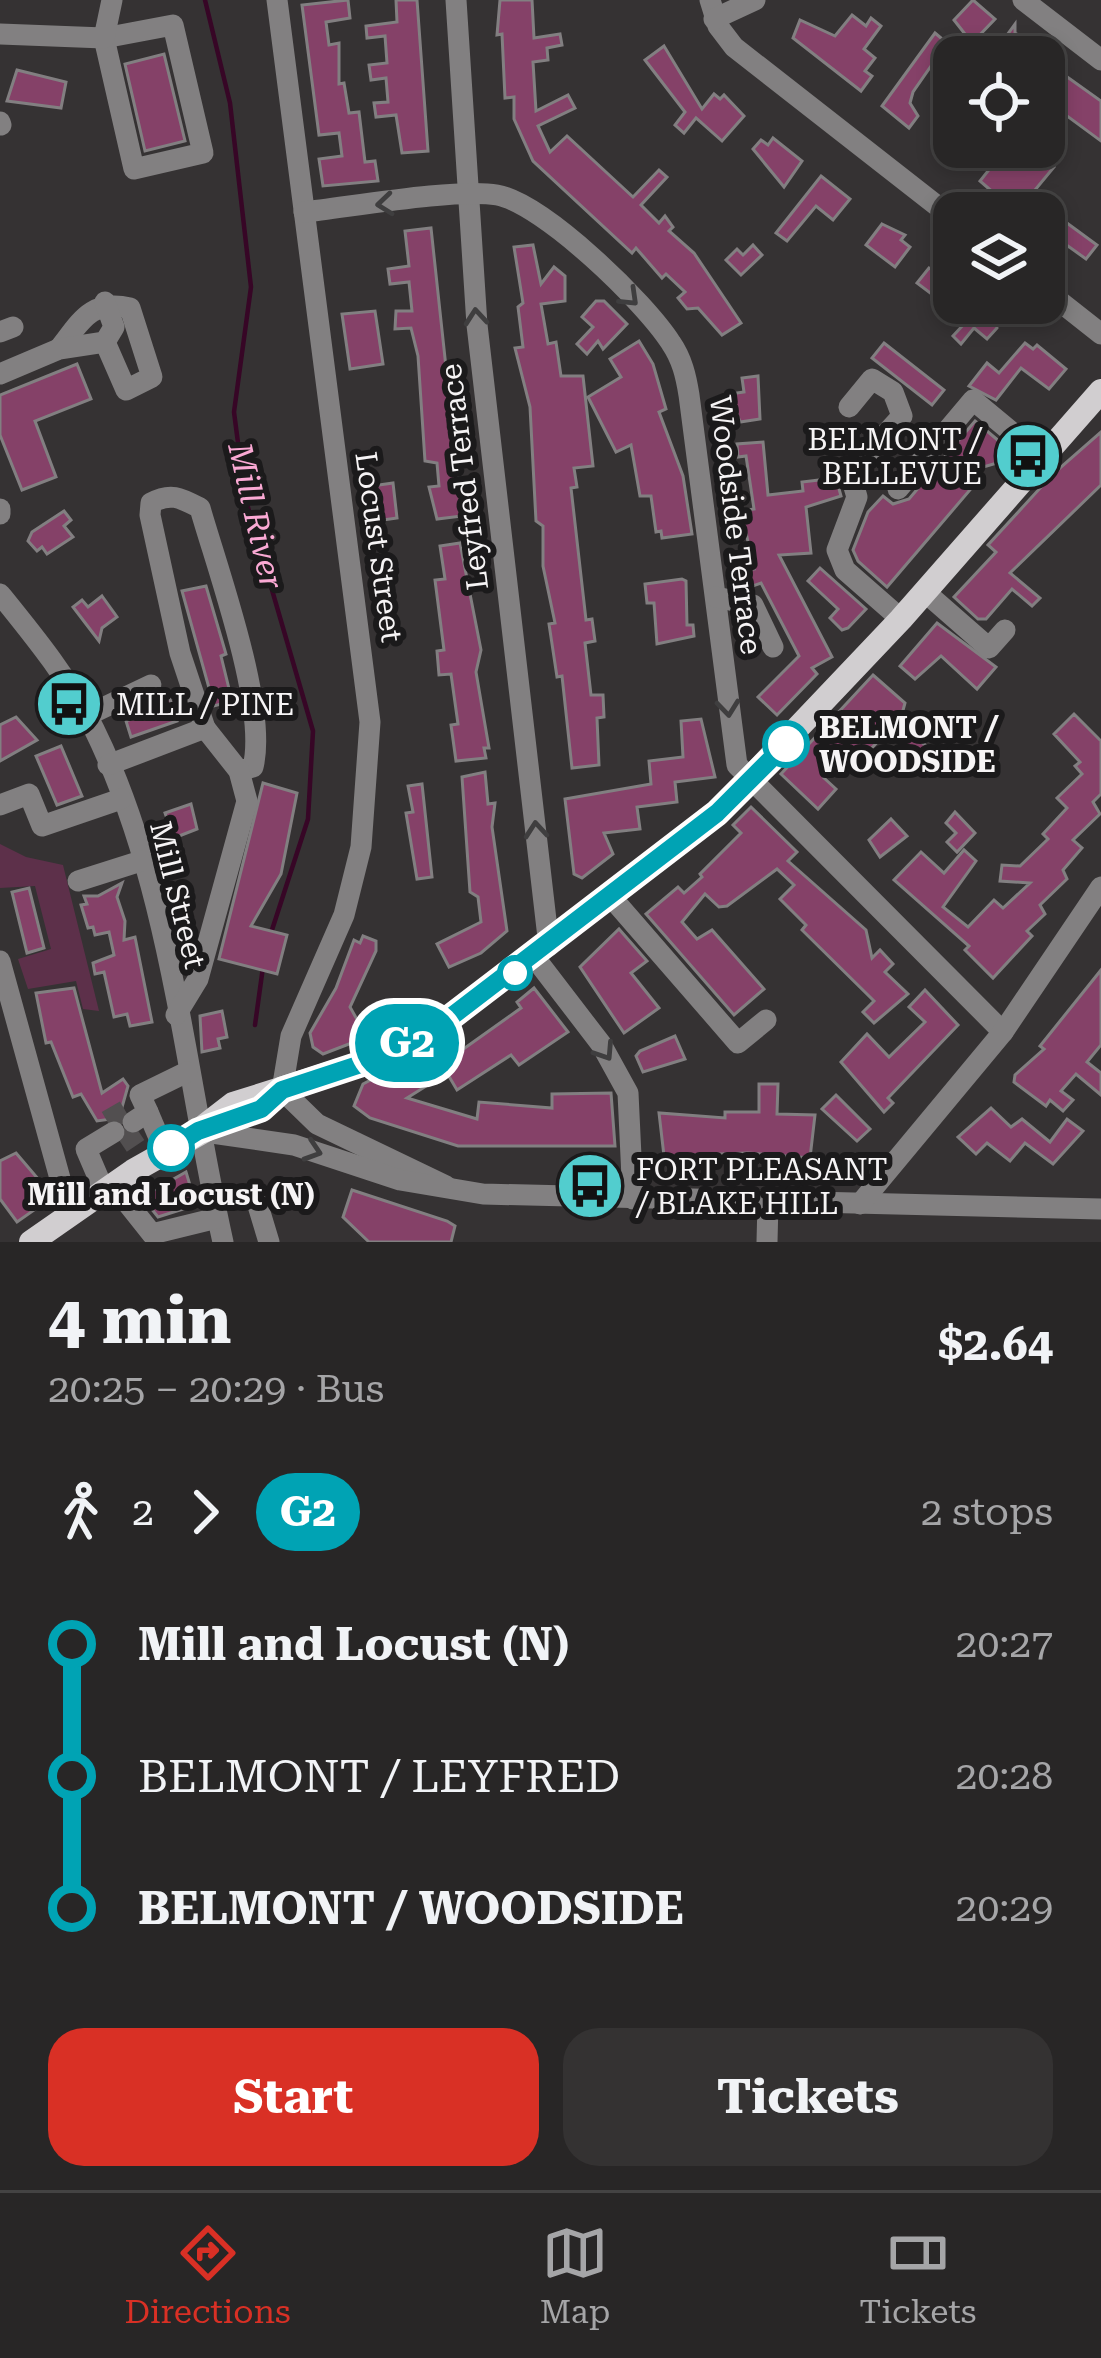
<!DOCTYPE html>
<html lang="en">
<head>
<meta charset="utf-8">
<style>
  body { margin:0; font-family:"Roboto Serif",serif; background:#343232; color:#f1f3f6; height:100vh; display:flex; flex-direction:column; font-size:45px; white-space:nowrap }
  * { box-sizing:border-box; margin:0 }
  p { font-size:39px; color:#a5a5a7 }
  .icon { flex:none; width:66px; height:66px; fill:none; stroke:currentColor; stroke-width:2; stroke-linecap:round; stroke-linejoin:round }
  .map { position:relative; height:1242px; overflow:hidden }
  .details { display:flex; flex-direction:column; background:#282626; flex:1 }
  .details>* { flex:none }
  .badge { padding:0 24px; border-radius:39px; font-size:42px; line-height:78px }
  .controls { position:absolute; left:933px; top:36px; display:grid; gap:24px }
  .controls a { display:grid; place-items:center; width:132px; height:132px; border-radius:24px; background:#282626; box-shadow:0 6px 18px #0003,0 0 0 3px #444343; font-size:60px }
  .map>.badge { position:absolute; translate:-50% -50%; box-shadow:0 0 0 6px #fff }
  .legs { display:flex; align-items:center; gap:18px; height:132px; padding:0 48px; font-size:39px }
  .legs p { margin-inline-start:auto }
  .head { display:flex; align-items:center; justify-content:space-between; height:204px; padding:0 48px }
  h1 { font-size:66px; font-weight:700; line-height:90px }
  .action { display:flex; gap:24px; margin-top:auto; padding:24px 48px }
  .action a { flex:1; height:138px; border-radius:36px; background:#d93025; color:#fff; font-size:48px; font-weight:700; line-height:138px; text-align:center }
  .action a+a { background:#343232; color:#f1f3f6 }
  ul { padding:0 48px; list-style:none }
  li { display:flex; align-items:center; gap:42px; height:132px; font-size:45px }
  li i { display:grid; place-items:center; width:18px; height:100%; margin:0 15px; background:currentColor }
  li i::after { content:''; width:30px; height:30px; margin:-15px; border:9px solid; border-radius:50%; background:#282626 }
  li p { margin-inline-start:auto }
  li:first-child i { background:linear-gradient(#0000 50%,currentColor 0) }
  li:last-child i { background:linear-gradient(currentColor 50%,#0000 0) }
  .tab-bar { display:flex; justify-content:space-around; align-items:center; height:168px; border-top:3px solid #444343; background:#282626; font-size:33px; color:#a5a5a7 }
  .tab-bar a { display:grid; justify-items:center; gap:6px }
  .tab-bar .on { color:#d93025 }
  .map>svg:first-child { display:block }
  .green { fill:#5d304a }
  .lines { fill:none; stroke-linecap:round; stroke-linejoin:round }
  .stream { stroke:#370626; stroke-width:4.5 }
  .building { fill:#854168; stroke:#827f81; stroke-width:3 }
  .minor-tunnel { stroke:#524f50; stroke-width:21; stroke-dasharray:21 10; stroke-linecap:butt }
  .minor { stroke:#828081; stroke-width:21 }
  .major { stroke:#d1ced0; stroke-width:24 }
  .oneway { stroke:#3f3e3f }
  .line-1-casing { stroke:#fff; stroke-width:27 }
  .line-1 { stroke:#00a3b4; stroke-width:18 }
  .stop-1-dot { fill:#fff; stroke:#00a3b4; stroke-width:6 }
  .labels { text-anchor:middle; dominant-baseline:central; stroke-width:12; stroke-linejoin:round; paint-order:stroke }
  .poi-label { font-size:30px; fill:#f6f4f5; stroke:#1b1a1b; text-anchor:start }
  .street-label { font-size:30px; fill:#f6f4f5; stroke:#1b1a1b }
  .stop-label { font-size:30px; font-weight:bold; fill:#f6f4f5; stroke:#1b1a1b; text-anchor:start }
  .water-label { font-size:33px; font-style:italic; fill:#faa9d4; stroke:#1b1a1b }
</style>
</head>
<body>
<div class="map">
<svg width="1101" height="1242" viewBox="0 0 1101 1242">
  <rect width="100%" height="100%" fill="#353233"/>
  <path class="green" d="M0 844 26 857 63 865 99 1011 83 1009 76 981 28 989 18 959 51 949 35 886 0 888Z"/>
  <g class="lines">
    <g class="stream">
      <path d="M205 0 230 103 251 287 234 412 245 497 313 731 308 819 271 933"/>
      <path d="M255 1025 263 967"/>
    </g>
  </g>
  <g class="building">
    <path d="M348 0 350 18 326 22 329 45 339 43V84L344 83 349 113 359 112 365 162 375 161 378 181 323 186 319 159 342 156 339 133 319 135 302 5Z"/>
    <path d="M396 0H417L428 151 402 153 396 115 376 117 374 103 388 102 386 78 371 80 369 65 387 63 385 36 367 38 366 26 397 22Z"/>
    <path d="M500 0H532L534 38 560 34 562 45 547 48 548 60 533 62 536 111 568 95 575 108 538 126 550 152 567 136 633 197 659 170 667 177 641 205 659 223 665 216 673 227 669 231 694 253 741 323 722 335 698 308 687 309 678 298 685 292 666 274 662 278 636 248 632 253 533 161 514 119V97L505 98 502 34 497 35Z"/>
    <path d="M973 0 995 19 972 43 954 20Z"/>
    <path d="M852 15 866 26 871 18 881 26 864 49 875 58 865 71 872 76 861 91 793 38 800 20 835 36Z"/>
    <path d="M1015 24V33L1034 46 1026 57H991Z"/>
    <path d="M935 33 947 43 913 92 910 103 918 116 909 128 882 106Z"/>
    <path d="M664 46 702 109 714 94 720 99 724 95 744 116 722 141 696 118 684 133 675 125 685 112 645 60Z"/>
    <path d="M164 54 185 141 145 151 125 64Z"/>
    <path d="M1049 64 1101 101V141L1044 99V71Z"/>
    <path d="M17 70 66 82 61 108 7 101Z"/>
    <path d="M954 110V155L932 137Z"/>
    <path d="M1054 131 1065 140 1047 162 1054 167 1030 196 1051 213H1005L1010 207 980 181 1007 147H1044Z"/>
    <path d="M773 138 802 161 784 187 753 149 761 140 768 145Z"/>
    <path d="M821 176 850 199 833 220 816 206 787 241 776 233Z"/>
    <path d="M1056 215 1097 245 1086 259 1068 246 1061 255 1049 244 1044 230Z"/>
    <path d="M882 224 905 235 901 240 910 247 895 267 866 245Z"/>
    <path d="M431 228 462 516 437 519 429 487 439 486 437 463 425 461 418 356 411 328 395 329 396 311H412L409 282 390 284 388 269 409 266 405 231Z"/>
    <path d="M533 245 541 284 554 267 565 276V301L541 304 548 344 556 342 561 376H583L593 466 574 468 577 487 571 488 586 620 592 619 595 641 585 643 591 695H603L604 717 597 718 599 765 572 768 562 676 557 677 549 624 555 623 543 566V526L536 521 530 407 515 348 523 347 518 307 523 303 514 247Z"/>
    <path d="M753 245 762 255 741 275 726 260 737 249 743 255Z"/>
    <path d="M929 268 954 282V303L968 309 975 303 996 320 997 328 987 339 974 328 961 344 953 336 965 323 934 302 937 298 917 283Z"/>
    <path d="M596 301H604L627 324 603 349 598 341 587 354 577 344 593 327 582 317Z"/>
    <path d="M375 311 383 364 350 369 342 314Z"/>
    <path d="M639 341 653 364 666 409 659 412 683 476 692 534 662 538 661 531 656 532 651 496H640L631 445 616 452 588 397 621 377 610 359Z"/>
    <path d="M884 343 944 390 932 405 872 358Z"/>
    <path d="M1025 343 1033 349 1037 345 1066 369 1049 389 1021 368 996 400 969 386 987 363 999 373Z"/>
    <path d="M77 364 91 399 35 421 56 477 22 490 0 435V395Z"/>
    <path d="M758 376 760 419 740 422 730 394 744 392 742 378Z"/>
    <path d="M975 421 1012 452 1004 461 973 470 981 477 887 587 858 561 853 550 868 512 883 496 893 504 909 499Z"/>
    <path d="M1101 432V485L1010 573 1040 598 1032 606 1012 589 986 619H978L954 597 996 552 988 545 1053 474Z"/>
    <path d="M763 442 768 495 803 491 802 482 836 478 841 496 806 507 811 553 779 555 832 657 812 668 817 674 777 715 758 697 799 656 761 583 747 588 745 570 754 569 743 519 747 510 754 509 746 456 738 457 737 444Z"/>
    <path d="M393 483 397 518 369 522 365 487Z"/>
    <path d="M64 511 71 520 64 526 73 537 47 554 42 547 37 551 28 541 32 532Z"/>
    <path d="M460 543 481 650 476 672 489 748H484L486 758 456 761 451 725 458 724 451 674 439 675 437 651 444 650 435 580 445 579 440 546Z"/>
    <path d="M820 568 866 609 848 628 842 630 830 618 838 609 808 581Z"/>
    <path d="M682 579 686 581 687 625H693L694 636 657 644 654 603H647L645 584Z"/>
    <path d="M206 586 226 654 221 656 232 701 214 706 182 591Z"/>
    <path d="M102 596 117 617 102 628 99 641 73 607 82 600 88 607Z"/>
    <path d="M937 623 996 667 977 689 941 656 915 679 900 666Z"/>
    <path d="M873 675 905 703 902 714 925 733 919 740 930 749 913 769 899 757 906 748 887 732 867 753 852 748 824 778 836 789 818 809 781 774Z"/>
    <path d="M168 693 177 721 131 737 126 721 134 718 131 711Z"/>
    <path d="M1074 714 1101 741V794L1093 802 1100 814 1073 840 1082 848 1063 870 1067 879 1040 905 1045 914 1027 931 1032 936 993 978 965 950 969 946 894 880 921 852 944 873 964 850 976 861 943 907 968 927 994 900 1003 908 1030 883 1000 881 1002 865 1020 866 1048 839 1043 834 1067 808 1057 798 1082 774 1075 766 1080 762 1054 734Z"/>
    <path d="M16 717 37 740 0 761V725Z"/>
    <path d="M701 719 715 777 675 782 677 802 637 807 640 829 604 833 613 854 582 878 574 874 565 799 651 784 649 761 683 757 681 721Z"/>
    <path d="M61 746 82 796 57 805 36 756Z"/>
    <path d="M485 772 488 804 495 803 492 827 507 931 481 953 449 967 437 944 481 922 478 897 470 892 462 777Z"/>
    <path d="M263 783 297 793 281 874 251 926 287 935 277 974 219 959Z"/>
    <path d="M422 784 432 877 417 879 406 813 413 812 408 786Z"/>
    <path d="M191 804 197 829 174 838 165 813Z"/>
    <path d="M751 807 797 852 788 861 866 930 872 958 880 950 893 964 885 972 908 994 874 1023 863 1012 874 1001 802 930 806 925 780 899 794 885 777 869 727 906 719 907 705 894 682 922 697 939 712 930 764 989 734 1015 646 914 678 887 684 893 702 877 700 874 741 833 733 825Z"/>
    <path d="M955 812 975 833 957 852 947 842 956 833 946 823Z"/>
    <path d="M891 819 907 836 880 857 869 840Z"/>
    <path d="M122 883 117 897 125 921 124 940 135 937 152 1022 130 1026 127 1014 114 1017 104 972 95 974 93 963 114 955 109 932 95 935 93 927 88 928 81 905 87 904 84 896H98Z"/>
    <path d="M29 888 44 948 27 953 12 892Z"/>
    <path d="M619 929 647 961 631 973 659 1008 624 1033 580 967Z"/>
    <path d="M363 936 376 941V951L350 1007 359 1023 373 1016 383 1031 323 1054 313 1047 310 1033 336 988 354 940 360 943Z"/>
    <path d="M1101 970V1045L1087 1062 1101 1073V1095L1076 1074 1061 1091 1073 1100 1063 1111 1050 1100 1046 1106 1014 1082 1015 1075 1044 1049 1040 1046Z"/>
    <path d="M74 988 102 1093 123 1079 128 1086 119 1118 97 1121 81 1094 73 1097 51 1042 46 1043 36 993Z"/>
    <path d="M534 988 568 1032 519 1065 511 1055 457 1090 447 1073 407 1098 477 1119 479 1102 552 1108V1094L611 1093 615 1146H458L370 1118 354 1106 363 1084 443 1042 455 1055 521 1008 517 1002Z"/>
    <path d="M925 990 958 1025 888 1098 893 1103 884 1112 841 1062 867 1034 889 1057 925 1022 909 1007Z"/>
    <path d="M222 1011 227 1037 218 1039 220 1048 202 1052 200 1016Z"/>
    <path d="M675 1036 685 1059 643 1072 636 1056 640 1051Z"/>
    <path d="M759 1084H778L777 1114 815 1115 810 1158 748 1153 664 1156 659 1113 725 1118V1112H759Z"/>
    <path d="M836 1095 870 1129 857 1141 822 1109Z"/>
    <path d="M991 1108 1011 1127 1022 1119 1050 1142 1067 1119 1083 1131 1053 1164 1025 1143 1010 1161 987 1143 976 1154 958 1137Z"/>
    <path d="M16 1153 45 1187 40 1191 47 1201 17 1222 0 1199V1161Z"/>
    <path d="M186 1172 196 1205 158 1217 142 1197Z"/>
    <path d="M352 1190 447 1221 455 1226 451 1242H369L343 1217Z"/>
  </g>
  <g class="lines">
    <g class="minor-tunnel">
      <path d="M107 1121 126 1110"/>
      <path d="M121 1143 139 1131"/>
    </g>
    <g class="minor">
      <path d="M277 0 370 722 361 847 344 915 291 1036 282 1090 317 1124 446 1186"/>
      <path d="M456 0 477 325 549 946"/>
      <path d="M710 0 718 26 734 47 954 219"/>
      <path d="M1023 0 1101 60"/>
      <path d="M714 19 755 0"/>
      <path d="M173 25 203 153 134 169 104 38Z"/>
      <path d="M0 34 104 38 112 0"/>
      <path d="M0 122 1 125"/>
      <path d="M304 212C350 207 456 188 497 195 544 204 645 302 671 343 682 359 686 376 689 395L737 765 1003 1032"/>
      <path d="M1044 289 1101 334"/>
      <path d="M0 332 13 327"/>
      <path d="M59 349C81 321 91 299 130 308L152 377 126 390 105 342"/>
      <path d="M0 374 59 349 105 342 114 327 105 302"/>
      <path d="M849 407 872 379 893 392 902 416 850 473 857 497 837 550 845 570 901 619"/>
      <path d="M898 489 973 400 1043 458"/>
      <path d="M0 509V514"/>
      <path d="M925 592 989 648 1005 630"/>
      <path d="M0 594C34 636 70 680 94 729 171 885 185 1074 223 1242"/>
      <path d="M716 597 753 605 773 647"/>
      <path d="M86 716 151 685"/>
      <path d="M205 728 180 653 150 515 151 503C171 492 181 498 200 508 218 571 268 708 253 767L239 771"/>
      <path d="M108 765 205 728 239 771 247 801 198 979 176 1015"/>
      <path d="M0 805 29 794 42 826 121 799"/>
      <path d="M78 881 141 861"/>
      <path d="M612 898 738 1043 766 1020"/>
      <path d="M535 958 601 1044 628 1093 633 1199"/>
      <path d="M0 961 61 1182 76 1211"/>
      <path d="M148 1112 165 1152"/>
      <path d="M133 1122 148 1112 140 1095 187 1072"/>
      <path d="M198 1131 294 1145 400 1180 483 1194 1101 1209"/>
      <path d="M113 1185 152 1234 217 1218"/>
      <path d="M104 1191 86 1149 114 1132"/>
      <path d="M256 1199 269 1242"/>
      <path d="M860 1204 1003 1032 1101 887"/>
      <path d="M767 1242 768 1202"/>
    </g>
    <g class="major">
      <path d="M198 1131 233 1104 363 1063 443 1023 717 813 901 619 1101 391"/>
      <path d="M31 1242 133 1171 211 1127"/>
    </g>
  </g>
  <defs><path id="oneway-chevron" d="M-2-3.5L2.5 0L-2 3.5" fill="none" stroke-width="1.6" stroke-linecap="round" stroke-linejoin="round" transform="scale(3)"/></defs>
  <g class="oneway">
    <use href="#oneway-chevron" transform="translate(385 204) rotate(174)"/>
    <use href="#oneway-chevron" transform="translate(630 298) rotate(44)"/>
    <use href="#oneway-chevron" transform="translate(476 317) rotate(-95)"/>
    <use href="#oneway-chevron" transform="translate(728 708) rotate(84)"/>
    <use href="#oneway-chevron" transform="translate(536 830) rotate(-95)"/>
    <use href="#oneway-chevron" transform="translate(605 1052) rotate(57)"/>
    <use href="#oneway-chevron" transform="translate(313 1151) rotate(18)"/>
  </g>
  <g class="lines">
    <g class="line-1-casing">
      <path id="line-1" d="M171 1148 198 1131 261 1109 282 1090 364 1063 443 1023 717 813 786 744"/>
    </g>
    <use href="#line-1" class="line-1"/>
  </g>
  <defs>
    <g id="bus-disc" transform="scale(3.45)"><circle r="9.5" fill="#52cdce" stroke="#1b1a1b"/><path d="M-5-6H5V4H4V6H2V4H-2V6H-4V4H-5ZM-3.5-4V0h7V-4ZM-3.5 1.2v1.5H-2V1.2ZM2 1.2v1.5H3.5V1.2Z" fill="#111"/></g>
  </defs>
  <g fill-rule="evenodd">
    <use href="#bus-disc" x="1028" y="456"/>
    <use href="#bus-disc" x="69" y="704"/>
    <use href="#bus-disc" x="590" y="1186"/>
  </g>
  <g class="stop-1-dot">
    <circle cx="786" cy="744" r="21"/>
    <circle cx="515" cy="973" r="15"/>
    <circle cx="171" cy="1148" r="21"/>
  </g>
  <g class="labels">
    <g class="poi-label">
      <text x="982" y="439" text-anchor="end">BELMONT /<tspan x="982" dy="34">BELLEVUE</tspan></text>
      <text x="116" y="704">MILL / PINE</text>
      <text x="636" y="1169">FORT PLEASANT<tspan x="636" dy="34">/ BLAKE HILL</tspan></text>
    </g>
    <g class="street-label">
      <text transform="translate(464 477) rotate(-97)">Leyfred Terrace</text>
      <text transform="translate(736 525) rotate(83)">Woodside Terrace</text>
      <text transform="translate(379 547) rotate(82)">Locust Street</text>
      <text transform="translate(178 895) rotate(76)">Mill Street</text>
    </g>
    <g class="stop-label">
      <text x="819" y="727">BELMONT /<tspan x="819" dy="34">WOODSIDE</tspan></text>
      <text x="171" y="1194" text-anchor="middle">Mill and Locust (N)</text>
    </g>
    <g class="water-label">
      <text transform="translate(256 516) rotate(77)">Mill River</text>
    </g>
  </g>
</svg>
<div class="controls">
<a><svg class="icon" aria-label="locate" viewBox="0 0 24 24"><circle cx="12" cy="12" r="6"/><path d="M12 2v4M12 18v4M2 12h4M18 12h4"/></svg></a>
<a><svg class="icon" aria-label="layers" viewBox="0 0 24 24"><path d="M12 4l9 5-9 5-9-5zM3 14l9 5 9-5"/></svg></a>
</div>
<b class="badge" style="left:407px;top:1043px;background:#00a3b4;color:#fff">G2</b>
</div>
<section class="details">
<div class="head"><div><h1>4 min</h1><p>20:25 – 20:29 · Bus</p></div><b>$2.64</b></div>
<div class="legs"><svg class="icon" aria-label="walk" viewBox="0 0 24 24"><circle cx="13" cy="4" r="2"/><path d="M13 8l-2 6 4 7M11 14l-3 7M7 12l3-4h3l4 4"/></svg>2<svg class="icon" aria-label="forward" viewBox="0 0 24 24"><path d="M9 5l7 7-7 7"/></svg><b class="badge" style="background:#00a3b4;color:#fff">G2</b><p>2 stops</p></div>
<ul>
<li><i style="color:#00a3b4"></i><b>Mill and Locust (N)</b><p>20:27</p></li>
<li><i style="color:#00a3b4"></i><span>BELMONT / LEYFRED</span><p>20:28</p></li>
<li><i style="color:#00a3b4"></i><b>BELMONT / WOODSIDE</b><p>20:29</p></li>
</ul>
<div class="action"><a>Start</a><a>Tickets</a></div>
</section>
<nav class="tab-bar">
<a class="on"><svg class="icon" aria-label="directions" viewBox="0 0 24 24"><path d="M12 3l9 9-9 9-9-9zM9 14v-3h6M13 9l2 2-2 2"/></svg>Directions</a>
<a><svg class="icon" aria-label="map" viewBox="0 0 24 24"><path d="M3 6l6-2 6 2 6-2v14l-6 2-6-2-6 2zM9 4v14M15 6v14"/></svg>Map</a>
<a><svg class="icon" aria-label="tickets" viewBox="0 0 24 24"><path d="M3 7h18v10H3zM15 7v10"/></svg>Tickets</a>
</nav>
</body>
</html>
